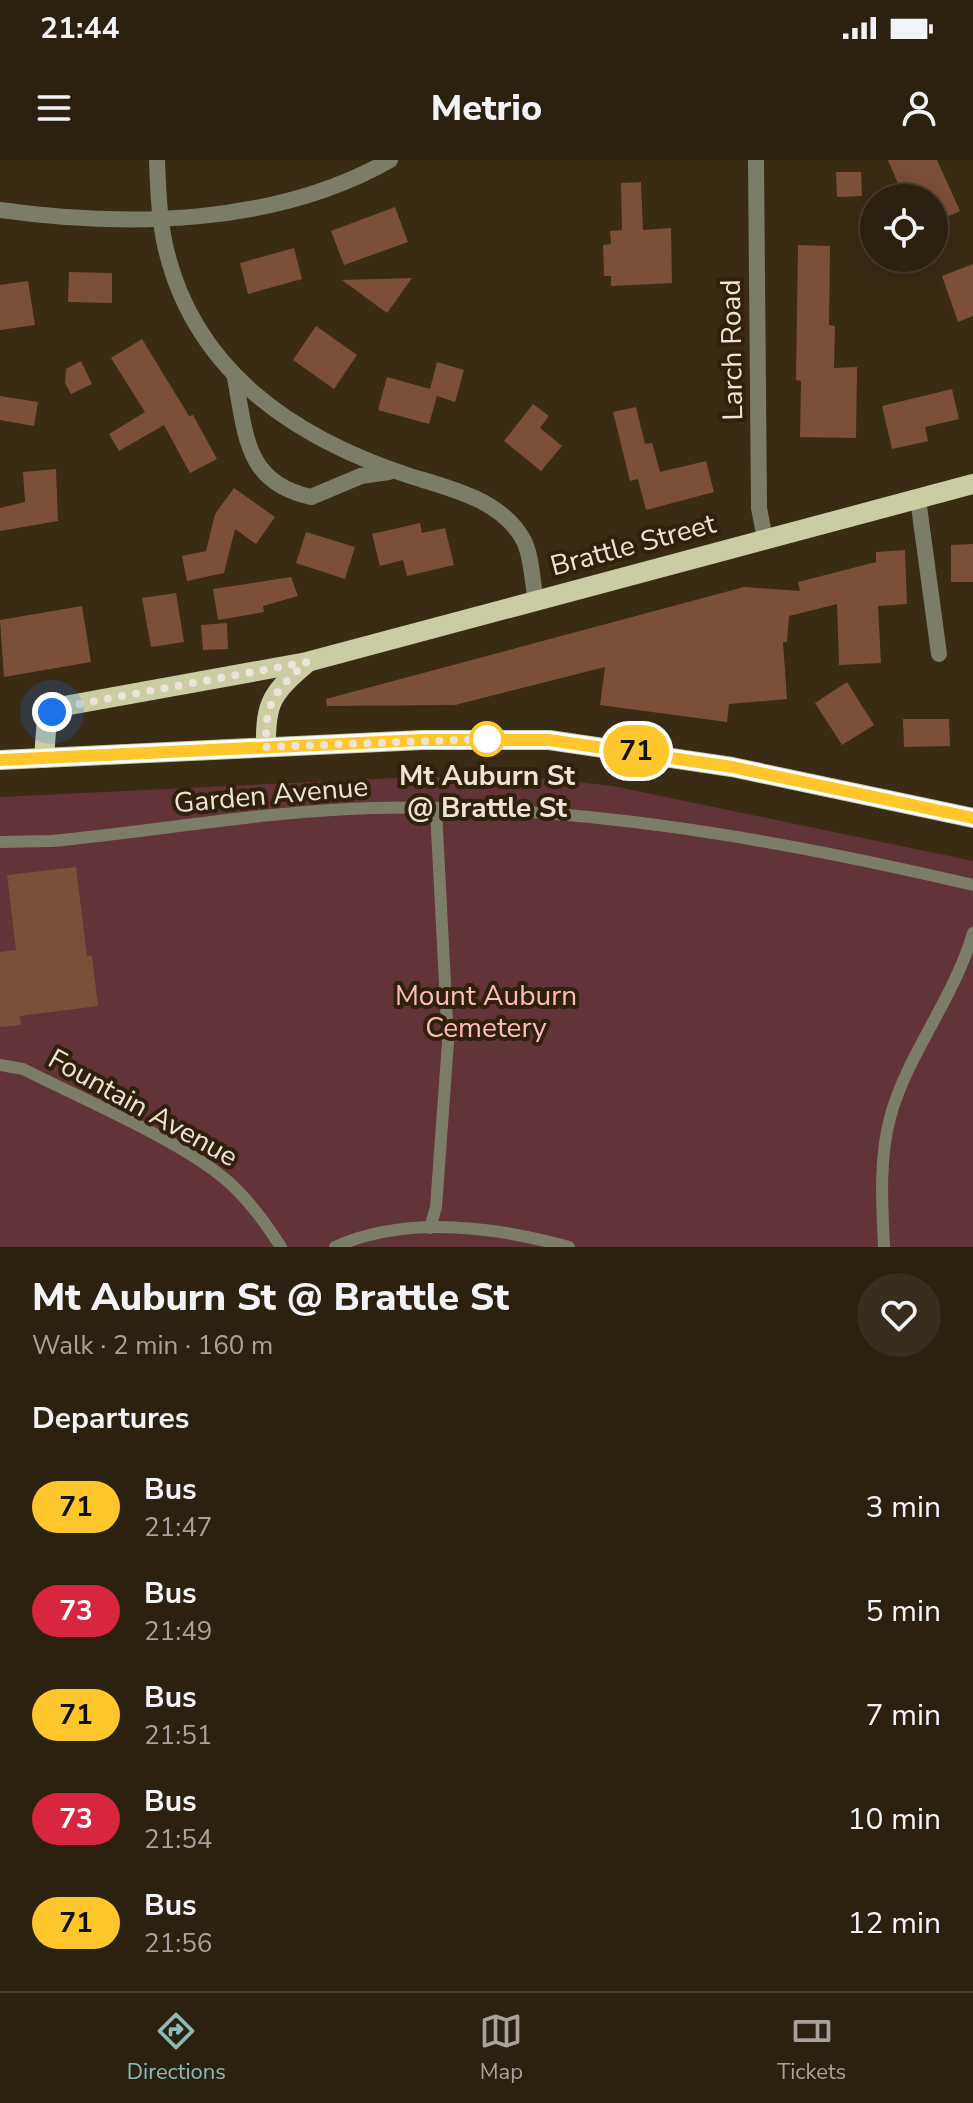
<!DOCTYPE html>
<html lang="en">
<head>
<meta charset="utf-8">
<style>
  body { margin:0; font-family:"Nunito Sans",sans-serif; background:#382d1e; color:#f1f3f6; height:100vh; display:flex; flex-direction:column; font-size:30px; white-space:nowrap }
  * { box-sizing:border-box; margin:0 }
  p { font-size:26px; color:#a6a39f }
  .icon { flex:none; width:44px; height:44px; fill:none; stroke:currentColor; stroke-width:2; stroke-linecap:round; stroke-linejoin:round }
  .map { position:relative; height:1087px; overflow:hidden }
  .side { display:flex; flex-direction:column; background:#2c2010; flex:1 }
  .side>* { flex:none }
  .badge { padding:0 16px; border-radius:26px; font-size:28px; line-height:52px }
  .fabs { position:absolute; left:860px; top:24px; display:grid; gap:16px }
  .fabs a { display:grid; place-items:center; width:88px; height:88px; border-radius:50%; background:#2c2010; box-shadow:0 4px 20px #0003,0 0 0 2px #483e30; font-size:40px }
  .you { position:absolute; width:40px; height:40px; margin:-20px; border:6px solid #fff; border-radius:50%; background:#1a73e8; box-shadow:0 0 0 12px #1a73e833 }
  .map>.badge { position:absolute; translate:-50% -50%; box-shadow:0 0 0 4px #fff }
  h2 { padding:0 32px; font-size:30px; line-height:72px }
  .round { display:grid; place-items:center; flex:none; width:84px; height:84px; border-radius:42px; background:#382d1e }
  .overview { display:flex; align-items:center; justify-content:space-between; height:136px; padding:0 32px }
  h1 { font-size:38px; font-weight:800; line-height:60px }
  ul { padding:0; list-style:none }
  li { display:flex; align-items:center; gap:24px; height:104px; padding:0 32px }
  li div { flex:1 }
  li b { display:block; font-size:30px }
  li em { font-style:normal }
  li .badge { min-width:88px; font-weight:700; text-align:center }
  .status { display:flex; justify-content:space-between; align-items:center; height:56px; padding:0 40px; background:#2c2010; direction:ltr }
  .status svg { height:22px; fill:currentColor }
  header { display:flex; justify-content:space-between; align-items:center; height:104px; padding:0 32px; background:#2c2010; font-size:36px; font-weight:800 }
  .tabs { display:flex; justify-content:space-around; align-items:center; height:112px; border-top:2px solid #483e30; background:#2c2010; font-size:22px; color:#a6a39f }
  .tabs a { display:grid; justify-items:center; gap:4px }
  .tabs .selected { color:#8bbbb9 }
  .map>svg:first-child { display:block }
  .green { fill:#623338 }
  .building { fill:#7b4f3a }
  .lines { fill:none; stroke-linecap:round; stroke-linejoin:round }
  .lane { stroke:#7c7d68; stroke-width:12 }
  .street { stroke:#7c7d68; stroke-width:16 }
  .primary { stroke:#cacca1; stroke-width:20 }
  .line-casing { stroke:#fff; stroke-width:18 }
  .line { stroke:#ffc72c; stroke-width:12 }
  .walk { stroke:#ede4d7; stroke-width:8; stroke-dasharray:0 14.4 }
  .stop-dot { fill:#fff; stroke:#ffc72c; stroke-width:4 }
  .labels { text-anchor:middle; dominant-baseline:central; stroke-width:8; stroke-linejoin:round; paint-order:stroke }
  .street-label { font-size:28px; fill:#ede4d7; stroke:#2f210b }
  .stop-label { font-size:28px; font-weight:bold; fill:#ede4d7; stroke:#2f210b }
  .park-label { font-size:28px; fill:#febabe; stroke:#2f210b }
</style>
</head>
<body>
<div class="status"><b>21:44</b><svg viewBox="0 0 49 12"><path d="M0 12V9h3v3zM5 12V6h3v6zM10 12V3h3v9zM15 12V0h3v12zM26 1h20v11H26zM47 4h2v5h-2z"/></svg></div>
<header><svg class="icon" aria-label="menu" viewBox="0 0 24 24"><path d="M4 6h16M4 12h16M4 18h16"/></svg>Metrio<svg class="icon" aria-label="person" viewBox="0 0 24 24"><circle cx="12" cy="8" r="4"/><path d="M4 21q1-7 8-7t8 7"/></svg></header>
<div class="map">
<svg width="973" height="1087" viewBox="0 0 973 1087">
  <rect width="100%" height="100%" fill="#3a2b15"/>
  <path class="green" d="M415 617 541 618 613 626 973 701V1087H0V637Z"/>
  <g class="building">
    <path d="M888 0H937L960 51 934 63V38H904Z"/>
    <path d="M836 12H861L862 36 837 37Z"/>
    <path d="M641 22 643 70 671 68 672 123 611 126V116H604L603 85 611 84 610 71 622 70 621 23Z"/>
    <path d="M395 47 408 82 344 105 331 71Z"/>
    <path d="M798 85 830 86 829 165 835 166 834 208 857 207 856 278 800 277 801 221 796 220Z"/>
    <path d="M294 88 302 119 248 134 240 103Z"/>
    <path d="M973 104V156L958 162 942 116Z"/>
    <path d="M69 112 112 113V143L68 142Z"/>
    <path d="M412 118 387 153 342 120Z"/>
    <path d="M28 121 35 165 0 170V125Z"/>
    <path d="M316 166 357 195 334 229 293 200Z"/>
    <path d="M142 179 189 256 193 255 217 299 190 313 164 265 119 291 109 274 145 252 111 198Z"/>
    <path d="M81 201 92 224 71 234 65 223 66 209Z"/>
    <path d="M437 202 464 210 455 242 437 236 429 264 378 250 387 217 430 229Z"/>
    <path d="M952 229 959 259 925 267 928 281 892 289 882 246Z"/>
    <path d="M0 236 38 242 34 266 0 260Z"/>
    <path d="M533 244 549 256 540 268 562 286 541 311 504 281Z"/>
    <path d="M636 247 645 284 652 283 660 312 706 301 714 332 646 350 638 319 630 321 613 252Z"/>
    <path d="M56 309 58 361 0 371V348L25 342 23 312Z"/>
    <path d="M234 328 275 357 256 384 235 369 224 413 187 421 182 396 206 391 215 354Z"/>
    <path d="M420 363 422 373 445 368 454 405 407 416 403 400 380 406 372 374Z"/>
    <path d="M306 372 355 387 345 419 296 403Z"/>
    <path d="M973 384V422H951V385Z"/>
    <path d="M905 390 907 444 878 446 881 503 839 505 837 444 789 456 787 482H783L787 539 729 544 727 562 600 545 605 507 455 545 327 546 326 539 744 427 800 431 798 422 876 402V392Z"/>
    <path d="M291 417 298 436 263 446 264 452 218 460 213 429Z"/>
    <path d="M176 433 184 482 151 487 142 438Z"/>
    <path d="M82 446 91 502 4 517 0 460Z"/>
    <path d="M227 463 228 489 203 490 201 465Z"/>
    <path d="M847 522 874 565 842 585 815 543Z"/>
    <path d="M903 559H949L950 586 904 587Z"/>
    <path d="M76 707 87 796H92L98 846 20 856 21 865 0 867V792L16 790 7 715Z"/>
  </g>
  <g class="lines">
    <g class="lane">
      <path d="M0 682 52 681C158 671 265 651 372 648 574 643 777 679 973 725"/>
      <path d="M0 905 23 909C82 939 185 982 232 1025 251 1043 267 1065 281 1087"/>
      <path d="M430 1068 436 1047 448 882 436 650"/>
      <path d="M335 1087C406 1055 496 1067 569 1087"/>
      <path d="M884 1087C882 1045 879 999 890 958 907 894 954 839 973 773"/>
    </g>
    <g class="street">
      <path d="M157 0C158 28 159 57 165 85 193 211 294 278 410 316 449 328 503 340 524 381 532 397 532 422 536 440"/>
      <path d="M756 0 759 348 765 379"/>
      <path d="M0 50C127 68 276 65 390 0"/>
      <path d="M235 218C246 275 245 323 311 337L361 316 389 312"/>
      <path d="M918 339 939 494"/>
    </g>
    <g class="primary">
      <path d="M266 587C265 541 273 532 307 503"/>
      <path d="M44 598 47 558 64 546 307 502 973 324"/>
      <path d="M0 600 422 580H549L732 607 973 658"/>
    </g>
  </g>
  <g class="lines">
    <g class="line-casing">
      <path id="line" d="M0 600 422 580H549L732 607 973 658"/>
    </g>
    <use href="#line" class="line"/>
    <path class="walk" d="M52 552 68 546 307 502C274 532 265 541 266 587L487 579"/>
  </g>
  <circle class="stop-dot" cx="487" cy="579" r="16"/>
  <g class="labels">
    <g class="street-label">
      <text transform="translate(732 190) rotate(-91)">Larch Road</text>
      <text transform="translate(633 385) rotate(-15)">Brattle Street</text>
      <text transform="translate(271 635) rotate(-5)">Garden Avenue</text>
      <text transform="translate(143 948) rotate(29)">Fountain Avenue</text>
    </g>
    <g class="stop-label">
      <text x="487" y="616">Mt Auburn St<tspan x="487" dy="32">@ Brattle St</tspan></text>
    </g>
    <g class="park-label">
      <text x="486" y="836">Mount Auburn<tspan x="486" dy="32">Cemetery</tspan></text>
    </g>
  </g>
</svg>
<div class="fabs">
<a><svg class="icon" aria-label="locate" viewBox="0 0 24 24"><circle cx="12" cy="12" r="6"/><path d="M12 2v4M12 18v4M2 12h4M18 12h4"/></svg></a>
</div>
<div class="you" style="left:52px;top:552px"></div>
<b class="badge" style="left:636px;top:591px;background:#ffc72c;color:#111">71</b>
</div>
<section class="side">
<div class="overview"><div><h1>Mt Auburn St @ Brattle St</h1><p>Walk · 2 min · 160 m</p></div><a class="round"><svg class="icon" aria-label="heart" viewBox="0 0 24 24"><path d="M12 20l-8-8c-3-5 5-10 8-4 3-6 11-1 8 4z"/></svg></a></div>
<h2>Departures</h2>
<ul>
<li><span class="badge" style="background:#ffc72c;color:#111">71</span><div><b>Bus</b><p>21:47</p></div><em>3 min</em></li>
<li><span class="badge" style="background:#d7263d;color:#fff">73</span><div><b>Bus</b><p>21:49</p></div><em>5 min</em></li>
<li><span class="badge" style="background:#ffc72c;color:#111">71</span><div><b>Bus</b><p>21:51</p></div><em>7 min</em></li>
<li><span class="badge" style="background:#d7263d;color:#fff">73</span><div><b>Bus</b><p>21:54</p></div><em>10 min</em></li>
<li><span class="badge" style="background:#ffc72c;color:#111">71</span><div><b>Bus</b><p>21:56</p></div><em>12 min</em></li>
</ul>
</section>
<nav class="tabs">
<a class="selected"><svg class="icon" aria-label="directions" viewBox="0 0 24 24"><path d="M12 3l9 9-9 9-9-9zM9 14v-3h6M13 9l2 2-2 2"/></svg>Directions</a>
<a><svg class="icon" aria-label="map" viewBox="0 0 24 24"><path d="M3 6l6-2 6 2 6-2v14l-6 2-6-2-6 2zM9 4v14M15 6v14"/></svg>Map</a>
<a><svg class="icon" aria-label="tickets" viewBox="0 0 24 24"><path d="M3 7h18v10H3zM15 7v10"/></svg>Tickets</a>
</nav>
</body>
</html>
